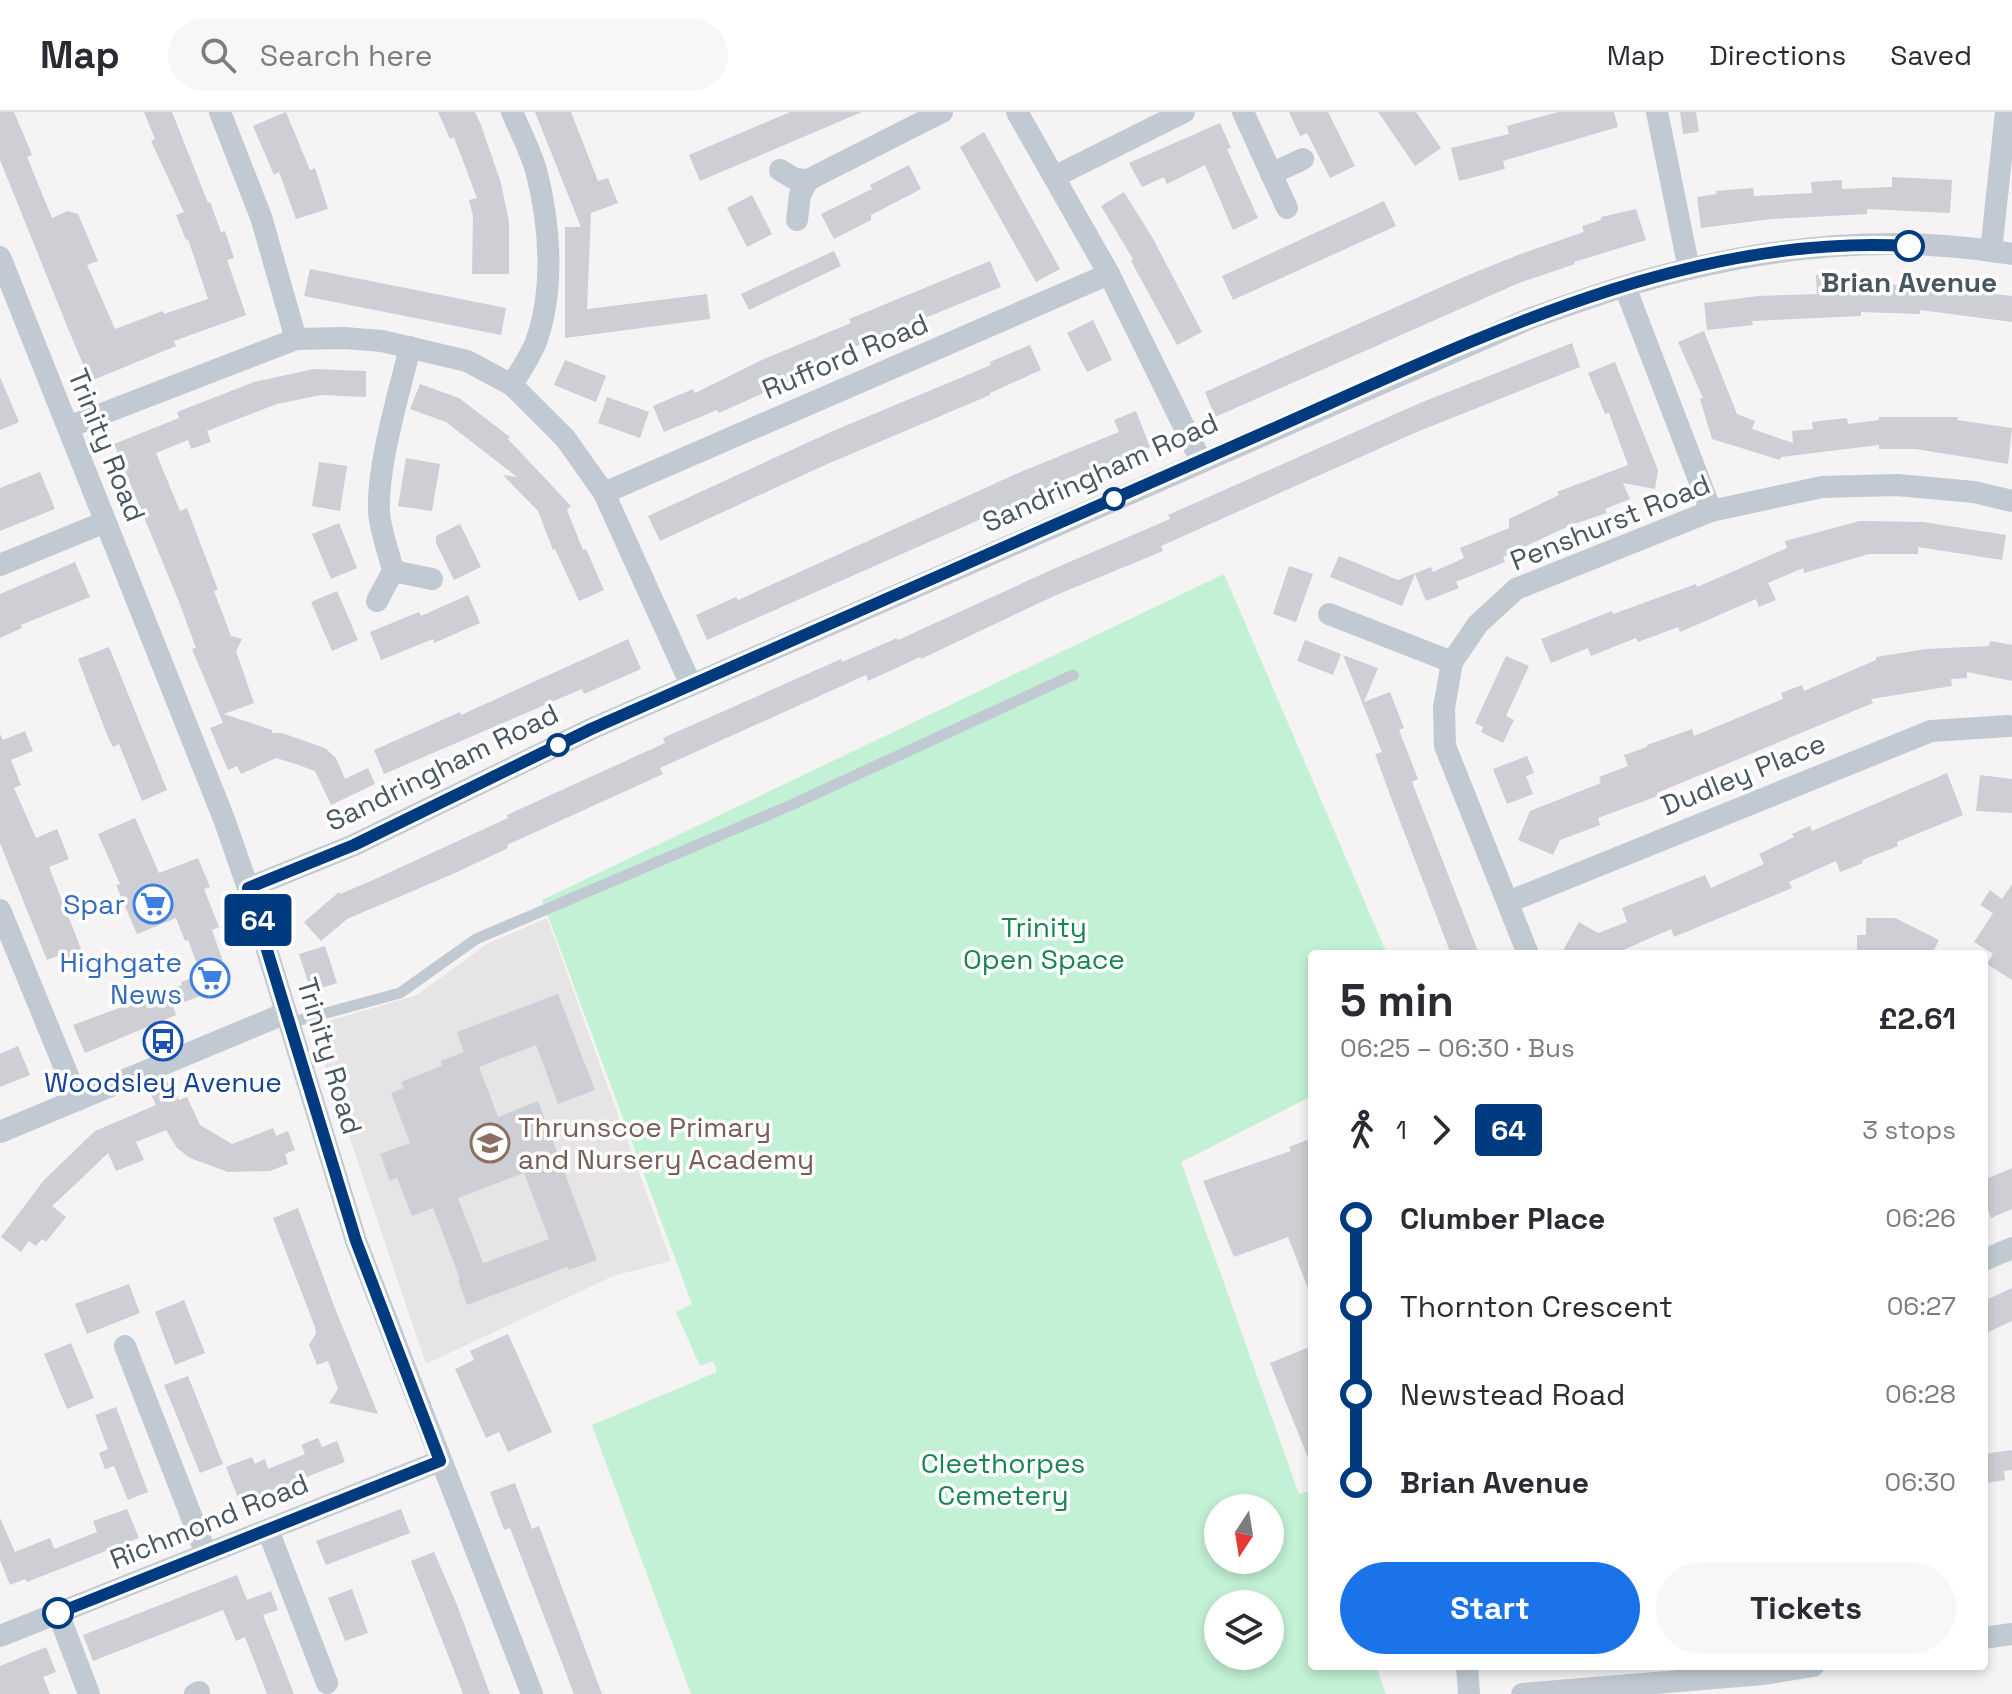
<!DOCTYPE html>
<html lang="en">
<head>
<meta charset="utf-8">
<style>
  body { margin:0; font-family:"Space Grotesk",sans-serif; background:#f7f7f7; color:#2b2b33; height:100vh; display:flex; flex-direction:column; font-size:30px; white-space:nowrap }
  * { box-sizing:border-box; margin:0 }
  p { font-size:26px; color:#7c7c81 }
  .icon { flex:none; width:44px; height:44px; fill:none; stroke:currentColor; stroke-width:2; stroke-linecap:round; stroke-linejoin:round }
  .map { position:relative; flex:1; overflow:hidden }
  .details { position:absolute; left:1308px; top:838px; width:680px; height:720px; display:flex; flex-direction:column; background:#fff; border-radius:8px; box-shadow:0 4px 12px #0003 }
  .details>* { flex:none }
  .badge { padding:0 16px; border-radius:6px; font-size:28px; line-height:52px }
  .needle { width:52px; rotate:192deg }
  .tools { position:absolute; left:1204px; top:1382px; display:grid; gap:16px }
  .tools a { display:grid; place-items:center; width:80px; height:80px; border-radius:50%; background:#fff; box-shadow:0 4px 12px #0003; font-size:40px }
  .map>.badge { position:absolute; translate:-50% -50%; box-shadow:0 0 0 4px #fff }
  .legs { display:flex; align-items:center; gap:12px; height:88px; padding:0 32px; font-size:26px }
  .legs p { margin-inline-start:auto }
  .summary { display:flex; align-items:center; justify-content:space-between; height:136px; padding:0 32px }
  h1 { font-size:44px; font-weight:800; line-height:60px }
  .cta { display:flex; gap:16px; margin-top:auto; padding:16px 32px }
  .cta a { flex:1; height:92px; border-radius:48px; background:#1a73e8; color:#fff; font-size:32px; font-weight:800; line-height:92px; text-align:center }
  .cta a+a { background:#f7f7f7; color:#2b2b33 }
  ul { padding:0 32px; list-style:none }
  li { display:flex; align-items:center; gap:28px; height:88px; font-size:30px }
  li i { display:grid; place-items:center; width:12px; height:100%; margin:0 10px; background:currentColor }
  li i::after { content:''; width:20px; height:20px; margin:-10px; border:6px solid; border-radius:50%; background:#fff }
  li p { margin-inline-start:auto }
  li:first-child i { background:linear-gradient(#0000 50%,currentColor 0) }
  li:last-child i { background:linear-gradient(currentColor 50%,#0000 0) }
  header { display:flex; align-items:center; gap:48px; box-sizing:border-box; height:112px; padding:0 40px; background:#fff; border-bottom:2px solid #e1e1e2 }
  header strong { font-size:38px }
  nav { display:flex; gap:44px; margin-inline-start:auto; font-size:28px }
  .search { width:560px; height:72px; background:#f7f7f7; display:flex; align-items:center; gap:20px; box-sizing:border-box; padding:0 28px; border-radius:44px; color:#7c7c81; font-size:30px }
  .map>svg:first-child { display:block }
  .education { fill:#e6e4e5 }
  .green { fill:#c3f1d5; fill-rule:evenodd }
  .building { fill:#cdcfd5; fill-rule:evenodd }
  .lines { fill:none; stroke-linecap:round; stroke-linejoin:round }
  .service { stroke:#c1cad2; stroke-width:11 }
  .minor { stroke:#c1cad2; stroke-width:22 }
  .line-1-casing { stroke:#fff; stroke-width:18 }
  .line-1 { stroke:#003b80; stroke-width:12 }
  .stop-1-dot { fill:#fff; stroke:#003b80; stroke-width:4 }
  .labels { text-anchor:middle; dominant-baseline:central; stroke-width:7; stroke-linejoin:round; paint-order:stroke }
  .stop-label { font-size:28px; font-weight:bold; fill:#4a5661; stroke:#fff }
  .street-label { font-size:28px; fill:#4a5661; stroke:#fff }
  .shop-label { font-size:28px; fill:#366cbe; stroke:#fff; text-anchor:end }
  .park-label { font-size:28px; fill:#17864f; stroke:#fff }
  .transit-label { font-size:28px; fill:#164399; stroke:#fff }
  .education-label { font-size:28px; fill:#785e54; stroke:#fff; text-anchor:start }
</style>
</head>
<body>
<header>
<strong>Map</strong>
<div class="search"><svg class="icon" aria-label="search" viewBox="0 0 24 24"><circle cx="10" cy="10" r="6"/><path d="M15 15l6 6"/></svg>Search here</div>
<nav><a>Map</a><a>Directions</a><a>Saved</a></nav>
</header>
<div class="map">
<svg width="2012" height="1582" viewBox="0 0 2012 1582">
  <rect width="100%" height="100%" fill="#f5f3f3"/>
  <path class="education" d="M547 806 671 1149 613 1164 426 1252 312 914 417 883 487 832Z"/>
  <path class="green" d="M1224 462 1387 842H1312V984L1181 1050 1299 1382 1312 1378V1554H1376L1386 1582H691L592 1313 717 1260 713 1249 700 1254 676 1200 692 1192 542 788ZM1218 1396H1270V1448H1218ZM1218 1492H1270V1544H1218Z"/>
  <g class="building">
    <path d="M0 0H14L32 43 27 45 52 106 68 99 78 102 98 149 87 153 115 217 163 199 164 202 208 187 188 127 186 128 176 103 184 100 151 29 155 27 144 0H172L208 91 210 90 221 120 225 119 234 146 227 148 246 203 174 229 176 234 93 268 89 258 86 259 69 219 0 48Z"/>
    <path d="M286 0 310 58 315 56 328 97 296 107 279 60 274 63 253 14Z"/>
    <path d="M438 0H475L481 13 501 71 509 110V162H472L473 104 469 88 477 86 454 25 450 27Z"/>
    <path d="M535 0H571L598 69 608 66 618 91 591 101 587 197 707 182 710 207 565 226V115H581Z"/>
    <path d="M790 0H862L700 69 689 43Z"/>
    <path d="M1289 0H1328L1355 54 1330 66 1307 21 1300 24Z"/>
    <path d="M1378 0H1416L1441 36 1415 54Z"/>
    <path d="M1558 0H1614L1618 15 1503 49 1505 57 1459 69 1451 36 1509 22 1507 14Z"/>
    <path d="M1680 0H1696L1699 20 1683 22Z"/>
    <path d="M1220 11 1231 36 1227 37 1258 106 1233 118 1205 53 1167 72 1164 65 1142 75 1129 51Z"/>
    <path d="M984 20 1060 157 1036 170 960 35Z"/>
    <path d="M909 53 921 77 871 103V108L834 127 821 102 872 77 870 73Z"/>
    <path d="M1892 65 1952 68 1950 101 1867 97V102L1771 107 1701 116 1697 85 1717 82 1716 79 1753 76 1754 84 1812 81 1811 70 1842 68V77L1892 75Z"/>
    <path d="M1124 80 1152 125 1202 220 1177 233 1131 149 1133 147 1101 94Z"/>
    <path d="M752 83 772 122 747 135 727 96Z"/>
    <path d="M1384 89 1396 114 1233 188 1222 164Z"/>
    <path d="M1636 97 1646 128 1574 150 1575 152 1519 171 1215 305 1205 280 1466 164 1523 141 1584 120 1582 114 1601 108V105Z"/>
    <path d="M834 139 841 154 749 198 741 182Z"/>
    <path d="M990 149 1001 175 854 235 856 239 719 301 717 298 664 320 653 294 693 277 695 281 764 247 851 211 849 207 859 203Z"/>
    <path d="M310 157 506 196 501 223 304 184Z"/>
    <path d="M1833 162 1834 176 1876 174V172L1927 174 2012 184V210L1920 198V202L1861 200V204L1752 209 1753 213 1707 218 1704 191 1758 184 1817 182 1816 163Z"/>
    <path d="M1093 208 1112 248 1087 260 1067 221Z"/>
    <path d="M1704 219 1737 302 1755 309 1752 317 1793 331 1792 319 1813 317 1812 310 1847 306 1848 312 1879 308V305H1958L1957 308 2012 316 2008 352 1916 337H1879V333L1781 345 1780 348 1712 327 1700 287 1703 286 1678 230Z"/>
    <path d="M1572 231 1580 255 1419 319 1199 417 1161 434 1163 439 1054 484 921 547 920 545 868 569 866 563 660 656 663 662 507 733 508 736 455 761 347 807 321 829 304 810 339 780 340 782 373 768 508 706 507 703 665 631 663 626 841 547 842 550 897 526 898 528 1060 454 1170 407 1168 403 1420 291Z"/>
    <path d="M1030 233 1041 258 990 281V283L825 353 660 429 648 404 833 319 991 253 990 250Z"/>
    <path d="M565 248 606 264 596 290 554 273Z"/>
    <path d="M1615 250 1658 358 1655 377 1623 371 1630 387 1605 397 1607 401 1571 413 1503 445 1505 450 1456 470 1459 476 1426 489 1415 462 1402 494 1330 465 1339 444 1398 468 1431 455 1433 460 1464 446 1460 436 1509 416V407L1559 383 1557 380 1628 353 1609 301 1605 302 1588 261Z"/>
    <path d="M314 257 366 259V285L321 283 277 292 207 319 211 330 191 337 188 328 156 341 180 399 187 396 218 478 214 479 231 524 242 527 236 539 254 591 224 602 272 618V621H282L325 636 336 646 345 667 368 656 375 672 331 693 315 659 296 652 276 646 241 662 237 654 228 658 210 616 223 611 192 537 196 536 179 490 114 332 179 306 177 300 254 270Z"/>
    <path d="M0 265 19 310 0 318Z"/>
    <path d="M420 272 459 286 510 325 508 327 571 394 567 398 583 438 586 437 604 478 579 489 555 437 553 438 538 399 503 363 517 365 446 310 410 297Z"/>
    <path d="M607 285 649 300 640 326 598 311Z"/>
    <path d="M1136 299 1150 335 1048 374 1049 377 707 528 696 503 736 485 738 488 1018 361 1119 320 1114 308Z"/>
    <path d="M406 346 440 352 432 399 398 394Z"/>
    <path d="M319 350 347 354 340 399 312 394Z"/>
    <path d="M40 360 55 397 0 419V376Z"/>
    <path d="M1860 409 1923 410 2006 423 2002 448 1918 435V442H1869L1804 461 1803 456 1768 471 1776 488 1759 495 1756 487 1680 520 1678 515 1638 530 1636 526 1591 544 1588 536 1551 551 1541 527 1612 499 1613 502 1696 472 1697 475 1787 436 1785 429Z"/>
    <path d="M339 411 357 456 331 467 312 422Z"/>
    <path d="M460 412 481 455 454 468 436 431V424Z"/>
    <path d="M75 450 90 485 21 513 22 516 0 526V482Z"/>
    <path d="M1289 454 1313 462 1296 510 1273 502Z"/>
    <path d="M337 479 358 528 332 539 311 490Z"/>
    <path d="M468 483 480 511 434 531 433 527 381 548 370 520 419 500 421 504Z"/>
    <path d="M628 527 641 557 584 582 582 577 384 662 374 638 460 600 461 603Z"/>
    <path d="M1305 528 1341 542 1333 563 1297 549Z"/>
    <path d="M1990 529 2012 533V569L1967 560V566L1951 567 1952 574 1871 587 1873 591 1657 681 1658 684 1598 706 1600 713 1560 728 1553 743 1518 728 1530 699 1601 671 1599 665 1628 654 1624 643 1647 635V633L1692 617 1694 624 1783 587 1781 581 1802 573 1804 579 1876 548V545L1926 537 1989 534Z"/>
    <path d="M109 535 167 678 142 689 119 632 113 635 107 623 78 547Z"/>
    <path d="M1343 543 1378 556 1364 590 1390 580 1404 616 1399 618 1418 667 1412 670 1479 842H1451L1393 691 1375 642 1382 640Z"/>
    <path d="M1506 544 1529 554 1506 604 1514 608 1503 631 1481 620 1483 615 1475 611Z"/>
    <path d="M25 619 33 639 11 648 21 673 14 676 36 726 57 717 69 747 49 755 83 842 64 850 61 843 47 848 0 731V622L3 628Z"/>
    <path d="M1527 644 1534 661 1526 664 1533 682 1507 692 1493 657Z"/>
    <path d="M1947 661 1963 703 1897 730 1898 734 1862 748 1863 751 1840 760 1836 749 1789 770 1792 776 1674 825 1671 817 1614 842H1561L1579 810 1598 821 1627 810 1622 796 1705 763 1711 776 1764 752 1759 742 1794 725 1792 722 1810 714 1812 719Z"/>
    <path d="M1980 663 2012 667V701L1976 699Z"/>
    <path d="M135 706 159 761 198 746 210 775 204 777 219 815 212 818 231 873 173 894 176 903 85 941 73 913 182 873 181 870 201 863 188 828 185 829 176 806 137 822 116 773 120 772 98 722Z"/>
    <path d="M2012 772V868L1987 852 1993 842 1974 830 1993 801 1980 793 1990 778 2002 787Z"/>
    <path d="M1866 806H1895L1939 828 1932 842H1857V823H1866Z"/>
    <path d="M325 834 337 871 311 879 299 842Z"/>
    <path d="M558 882 595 978 558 992 536 933 479 955 498 1005 538 989 597 1148 569 1158 567 1155 467 1193 458 1168 460 1167 433 1096 412 1104 397 1066 390 1069 380 1042 410 1031 391 981 404 976 401 970 442 954 441 949 464 940 457 920ZM524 1061 549 1127 483 1151 458 1086Z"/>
    <path d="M18 934 30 963 0 975V942Z"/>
    <path d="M171 969 179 988 187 985 200 1013 232 1032 273 1016 276 1024 288 1019 295 1038 285 1042 288 1052 270 1059 228 1060 190 1046 177 1036 166 1018 136 1030 144 1048 116 1059 108 1041 79 1069 52 1094 66 1105 46 1130 42 1127 36 1134 29 1129 21 1140 1 1125 44 1068 95 1019 156 993 149 978Z"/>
    <path d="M1312 1026V1184H1311L1288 1125 1234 1145 1203 1069 1291 1039 1289 1035Z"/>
    <path d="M2012 1056V1097L1991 1106 1984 1090V1068Z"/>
    <path d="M298 1096 334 1194 378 1302 329 1291 338 1277 328 1249 317 1253 309 1233 316 1221 315 1215 273 1106Z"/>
    <path d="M129 1172 140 1201 87 1222 75 1192Z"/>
    <path d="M2012 1176V1209L1984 1222V1189Z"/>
    <path d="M184 1188 205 1241 175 1253 155 1200Z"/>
    <path d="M508 1222 552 1320 508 1340 499 1320 486 1326 455 1257 474 1248 470 1239Z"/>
    <path d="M71 1231 94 1286 67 1297 44 1242Z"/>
    <path d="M1312 1234V1353H1311L1270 1251Z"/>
    <path d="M188 1264 223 1352 200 1361 164 1273Z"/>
    <path d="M116 1295 148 1380 128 1388 114 1354 105 1357 99 1341 108 1337 95 1303Z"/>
    <path d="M318 1326 322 1335 337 1329 345 1350 240 1391 226 1355 252 1345 255 1352 265 1347 268 1357 305 1342 301 1333Z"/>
    <path d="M2012 1338V1358L2004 1359 2005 1368 1987 1371 1984 1342Z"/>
    <path d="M515 1371 532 1417 539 1414 602 1582H574L510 1416 504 1418 490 1380Z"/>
    <path d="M127 1397 139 1426 27 1470 25 1467 10 1473 0 1448V1406L15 1440 50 1426 54 1437 97 1420 93 1409Z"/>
    <path d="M401 1397 410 1421 326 1453 316 1429Z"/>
    <path d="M434 1440 457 1493 490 1582H463L455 1561 411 1449Z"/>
    <path d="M237 1463 247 1488 271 1479 278 1498 263 1503 294 1582H267L245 1525 236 1529 223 1498 93 1549 83 1523Z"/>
    <path d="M352 1477 368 1521 345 1529 328 1486Z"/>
    <path d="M46 1535 56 1560 43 1565 50 1582H0V1554Z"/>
  </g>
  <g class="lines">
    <path class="service" d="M289 911 400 881 476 827 789 694 1073 563"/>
    <g class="minor">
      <path d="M220 0 261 105 296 227"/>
      <path d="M512 0C520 19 530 38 536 58 550 112 555 176 536 230 530 245 520 259 512 273"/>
      <path d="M1017 0 1109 162 1201 349"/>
      <path d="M1243 0 1287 96"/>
      <path d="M1657 0 1689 157"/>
      <path d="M780 58 795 67 808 68"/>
      <path d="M1271 62 1303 47"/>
      <path d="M1054 65 1184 0"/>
      <path d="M797 108 800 83 808 68 942 0"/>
      <path d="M1991 139 2006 0"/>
      <path d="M0 145 224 707 248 776 356 1129 532 1582"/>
      <path d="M1625 175 1711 399"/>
      <path d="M68 315 296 227 344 226 382 229 467 249 512 273 565 326 604 381 691 573"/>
      <path d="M604 381 1109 162"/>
      <path d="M0 453 105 410"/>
      <path d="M393 459C389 440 380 419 379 399 377 353 399 282 410 235"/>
      <path d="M377 489 393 459 432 467"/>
      <path d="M1329 502 1452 550"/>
      <path d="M248 776 354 733 591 617 1531 206C1583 188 1635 169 1689 157 1794 132 1905 124 2012 142"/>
      <path d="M1508 790 1931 619 2008 614"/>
      <path d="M0 798 78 988"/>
      <path d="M1528 842 1445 634 1444 596 1452 550 1478 512 1516 477 1711 399 1822 375 1897 373 1974 380 2012 389"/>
      <path d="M0 1020 286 901"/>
      <path d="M1984 1148 2012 1136"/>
      <path d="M125 1234 206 1442"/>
      <path d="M268 1418 327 1571"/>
      <path d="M58 1501 89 1582"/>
      <path d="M0 1524 440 1349"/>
      <path d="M1984 1526 2012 1522"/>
      <path d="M1467 1554 1469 1582"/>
      <path d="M195 1582 199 1580"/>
      <path d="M1522 1582 1764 1562 1813 1554"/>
    </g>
  </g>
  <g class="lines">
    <g class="line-1-casing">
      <path id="line-1" d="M58 1501 440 1349 356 1129 248 776 354 733 591 617 666 584C856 500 1046 416 1236 333 1446 242 1674 120 1909 134"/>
    </g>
    <use href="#line-1" class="line-1"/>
  </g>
  <defs>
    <g id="supermarket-ring" transform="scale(2)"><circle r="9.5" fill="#fff" stroke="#3f7fe0" stroke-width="1.5"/><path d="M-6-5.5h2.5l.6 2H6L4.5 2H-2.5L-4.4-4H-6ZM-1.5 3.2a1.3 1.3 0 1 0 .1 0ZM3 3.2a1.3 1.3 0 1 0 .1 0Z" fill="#3f7fe0"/></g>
    <g id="bus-ring" transform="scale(2)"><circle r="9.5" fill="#fff" stroke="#1a4fb4" stroke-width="1.5"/><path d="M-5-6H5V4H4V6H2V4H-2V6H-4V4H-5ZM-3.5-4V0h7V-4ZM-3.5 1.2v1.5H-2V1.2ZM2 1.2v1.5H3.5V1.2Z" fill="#1a4fb4"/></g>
    <g id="school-ring" transform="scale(2)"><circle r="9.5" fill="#fff" stroke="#8d6e63" stroke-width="1.5"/><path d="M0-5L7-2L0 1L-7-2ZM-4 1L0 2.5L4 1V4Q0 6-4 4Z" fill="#8d6e63"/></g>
  </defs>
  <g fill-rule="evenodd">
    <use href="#supermarket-ring" x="153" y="792"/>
    <use href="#supermarket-ring" x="210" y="866"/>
    <use href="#bus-ring" x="163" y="929"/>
    <use href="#school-ring" x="490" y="1031"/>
  </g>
  <g class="stop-1-dot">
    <circle cx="1909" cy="134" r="14"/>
    <circle cx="1114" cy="387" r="10"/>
    <circle cx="558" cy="633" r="10"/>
    <circle cx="58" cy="1501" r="14"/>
  </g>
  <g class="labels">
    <g class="stop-label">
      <text x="1909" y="170">Brian Avenue</text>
    </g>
    <g class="street-label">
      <text transform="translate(845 244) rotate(-23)">Rufford Road</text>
      <text transform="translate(107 333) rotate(68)">Trinity Road</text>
      <text transform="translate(1100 360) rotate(-24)">Sandringham Road</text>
      <text transform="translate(1610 410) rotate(-22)">Penshurst Road</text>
      <text transform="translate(442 655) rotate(-26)">Sandringham Road</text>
      <text transform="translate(1743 662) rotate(-22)">Dudley Place</text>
      <text transform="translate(330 944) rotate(73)">Trinity Road</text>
      <text transform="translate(209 1409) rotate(-22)">Richmond Road</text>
    </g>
    <g class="shop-label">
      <text x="125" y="792">Spar</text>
      <text x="182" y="850">Highgate<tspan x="182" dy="32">News</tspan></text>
    </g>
    <g class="park-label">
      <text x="1044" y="815">Trinity<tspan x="1044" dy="32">Open Space</tspan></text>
      <text x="1003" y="1351">Cleethorpes<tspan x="1003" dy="32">Cemetery</tspan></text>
    </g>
    <g class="transit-label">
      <text x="163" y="970">Woodsley Avenue</text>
    </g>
    <g class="education-label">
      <text x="518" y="1015">Thrunscoe Primary<tspan x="518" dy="32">and Nursery Academy</tspan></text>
    </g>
  </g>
</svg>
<div class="tools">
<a><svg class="needle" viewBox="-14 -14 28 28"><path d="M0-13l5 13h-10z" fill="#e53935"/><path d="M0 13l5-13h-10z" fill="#7c7c81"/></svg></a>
<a><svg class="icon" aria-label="layers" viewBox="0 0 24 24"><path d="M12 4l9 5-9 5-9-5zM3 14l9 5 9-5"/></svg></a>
</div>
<b class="badge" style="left:258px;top:808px;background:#003b80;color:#fff">64</b>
<section class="details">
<div class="summary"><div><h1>5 min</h1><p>06:25 – 06:30 · Bus</p></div><b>£2.61</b></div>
<div class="legs"><svg class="icon" aria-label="walk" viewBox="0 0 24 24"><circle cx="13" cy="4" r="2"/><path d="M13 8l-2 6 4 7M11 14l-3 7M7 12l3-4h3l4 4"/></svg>1<svg class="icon" aria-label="forward" viewBox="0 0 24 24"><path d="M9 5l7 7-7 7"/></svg><b class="badge" style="background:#003b80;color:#fff">64</b><p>3 stops</p></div>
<ul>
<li><i style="color:#003b80"></i><b>Clumber Place</b><p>06:26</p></li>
<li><i style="color:#003b80"></i><span>Thornton Crescent</span><p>06:27</p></li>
<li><i style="color:#003b80"></i><span>Newstead Road</span><p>06:28</p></li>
<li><i style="color:#003b80"></i><b>Brian Avenue</b><p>06:30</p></li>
</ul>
<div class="cta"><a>Start</a><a>Tickets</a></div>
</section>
</div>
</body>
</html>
